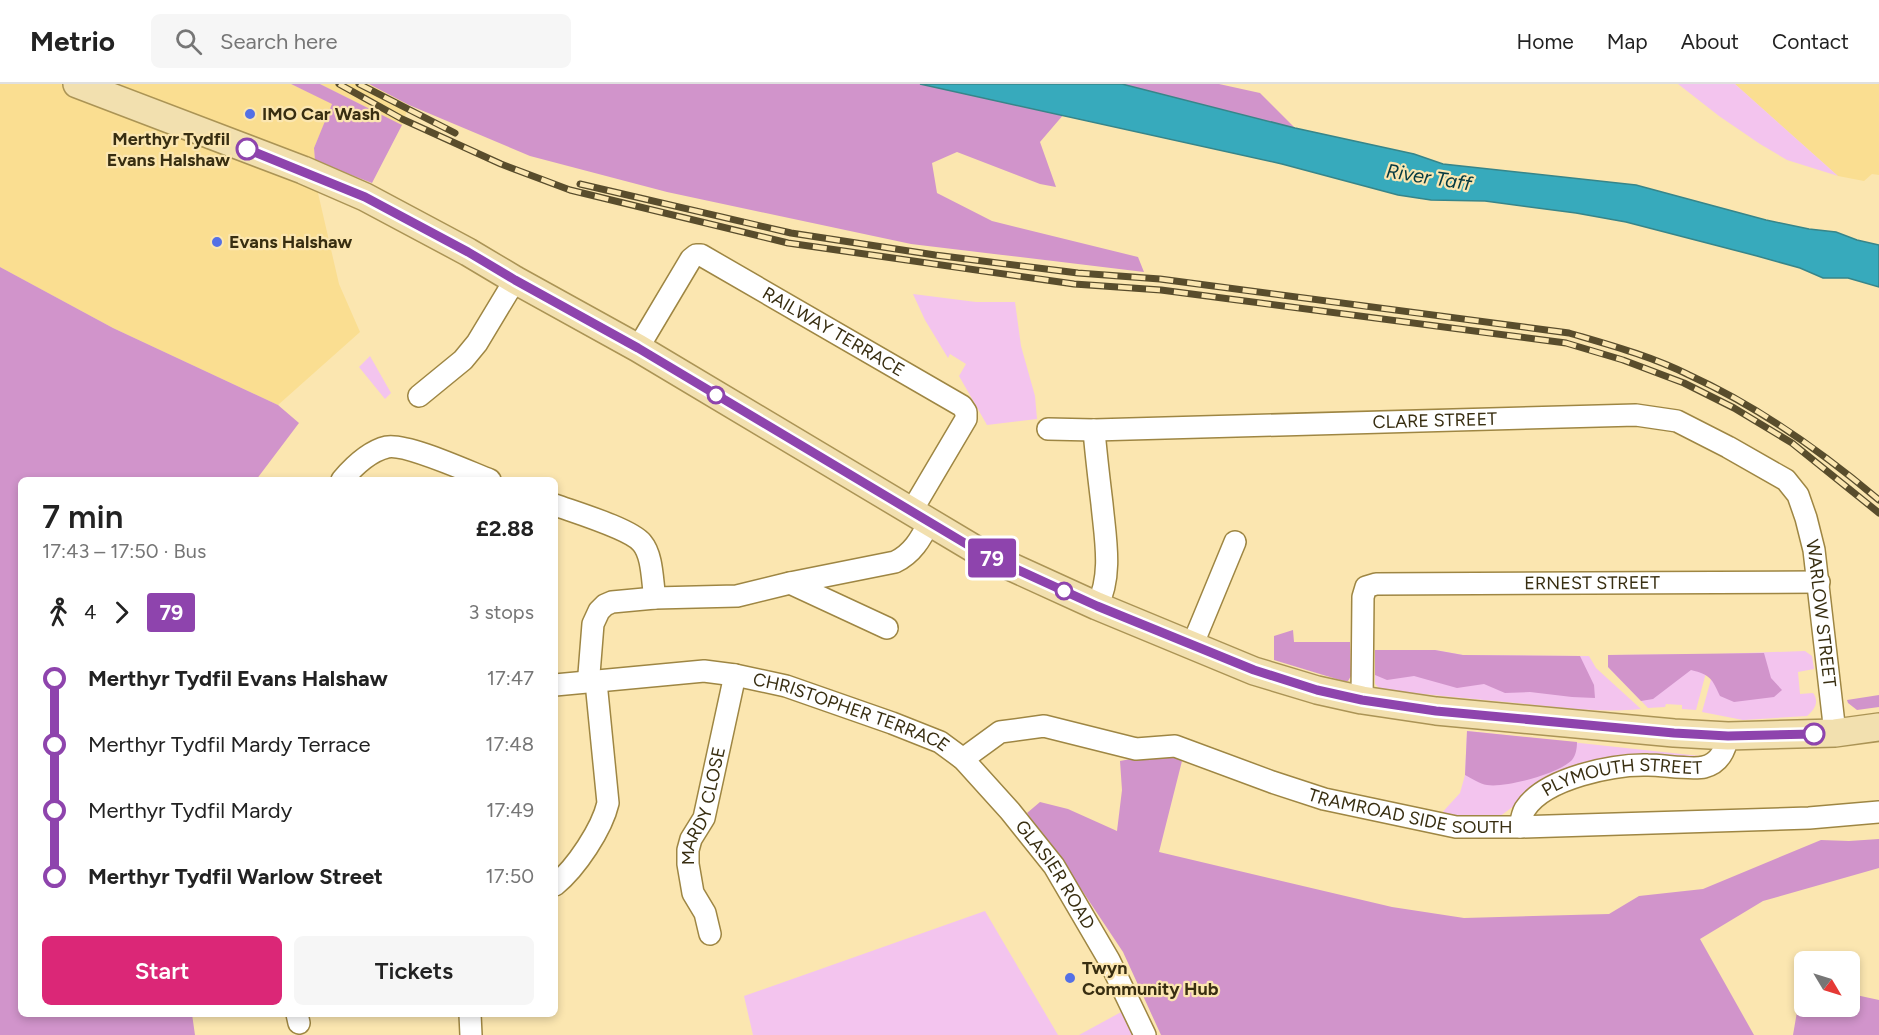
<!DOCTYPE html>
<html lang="en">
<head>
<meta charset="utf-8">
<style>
  body { margin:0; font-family:Figtree,sans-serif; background:#f6f6f6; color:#222; height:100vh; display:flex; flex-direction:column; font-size:22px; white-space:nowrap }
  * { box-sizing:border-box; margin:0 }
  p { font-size:20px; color:#767676 }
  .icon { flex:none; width:33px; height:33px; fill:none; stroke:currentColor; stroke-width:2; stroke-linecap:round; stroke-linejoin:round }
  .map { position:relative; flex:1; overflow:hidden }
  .details { position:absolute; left:18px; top:393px; width:540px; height:540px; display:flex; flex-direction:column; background:#fff; border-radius:9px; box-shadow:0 3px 9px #0003 }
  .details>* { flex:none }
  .badge { padding:0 12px; border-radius:4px; font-size:21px; line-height:39px }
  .needle { width:39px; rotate:128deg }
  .fabs { position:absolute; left:1794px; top:867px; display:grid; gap:12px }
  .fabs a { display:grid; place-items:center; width:66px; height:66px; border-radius:9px; background:#fff; box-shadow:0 3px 9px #0003; font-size:30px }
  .map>.badge { position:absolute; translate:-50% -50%; box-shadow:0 0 0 3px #fff }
  .legs { display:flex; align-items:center; gap:9px; height:66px; padding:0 24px; font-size:20px }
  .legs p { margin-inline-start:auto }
  .overview { display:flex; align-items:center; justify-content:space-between; height:102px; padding:0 24px }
  h1 { font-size:33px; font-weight:600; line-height:45px }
  .button { display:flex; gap:12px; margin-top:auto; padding:12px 24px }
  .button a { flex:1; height:69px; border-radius:9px; background:#db2777; color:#fff; font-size:24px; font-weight:600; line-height:69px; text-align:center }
  .button a+a { background:#f6f6f6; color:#222 }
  ul { padding:0 24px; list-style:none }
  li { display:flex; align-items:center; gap:21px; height:66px; font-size:22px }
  li i { display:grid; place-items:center; width:9px; height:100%; margin:0 8px; background:currentColor }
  li i::after { content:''; width:15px; height:15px; margin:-8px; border:4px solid; border-radius:50%; background:#fff }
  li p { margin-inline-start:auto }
  li:first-child i { background:linear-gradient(#0000 50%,currentColor 0) }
  li:last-child i { background:linear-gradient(currentColor 50%,#0000 0) }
  header { display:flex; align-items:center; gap:36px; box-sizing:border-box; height:84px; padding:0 30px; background:#fff; border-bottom:2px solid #e0e0e0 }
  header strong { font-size:28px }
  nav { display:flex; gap:33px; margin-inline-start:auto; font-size:21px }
  .search { width:420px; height:54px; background:#f6f6f6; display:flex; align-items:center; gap:15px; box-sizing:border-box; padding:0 21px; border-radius:9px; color:#767676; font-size:22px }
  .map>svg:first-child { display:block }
  .built { fill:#fade91 }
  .green { fill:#f3c4ee }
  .forest { fill:#d194cb }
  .water { fill:#37aabc; stroke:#378589; stroke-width:1.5 }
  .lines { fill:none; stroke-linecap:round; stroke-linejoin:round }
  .minor-casing { stroke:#9e8643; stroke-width:24 }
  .major-casing { stroke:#ab9455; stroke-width:30 }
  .minor { stroke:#fff; stroke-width:21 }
  .major { stroke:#f2e0af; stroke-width:27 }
  .rail-casing { stroke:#594d2c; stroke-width:7 }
  .rail { stroke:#fbe6b0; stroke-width:4.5; stroke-dasharray:14; stroke-linecap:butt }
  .line-1-casing { stroke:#fff; stroke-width:14 }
  .line-1 { stroke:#8e44ad; stroke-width:9 }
  .poi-dot { fill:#5470e5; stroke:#fbe6b0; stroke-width:2 }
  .stop-1-dot { fill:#fff; stroke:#8e44ad; stroke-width:3 }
  .labels { text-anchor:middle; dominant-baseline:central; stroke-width:4.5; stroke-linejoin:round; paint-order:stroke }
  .poi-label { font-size:18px; font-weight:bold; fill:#382e11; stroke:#fbe6b0; text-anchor:start }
  .stop-label { font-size:18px; font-weight:bold; fill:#382e11; stroke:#fbe6b0; text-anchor:end }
  .street-label { font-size:18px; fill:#382e11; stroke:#fbe6b0 }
  .water-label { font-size:20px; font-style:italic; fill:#053a42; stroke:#fbe6b0 }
</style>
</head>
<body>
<header>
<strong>Metrio</strong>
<div class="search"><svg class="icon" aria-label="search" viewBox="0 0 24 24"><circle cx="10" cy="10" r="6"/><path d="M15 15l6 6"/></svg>Search here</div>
<nav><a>Home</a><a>Map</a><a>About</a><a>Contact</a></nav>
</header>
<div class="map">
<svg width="1879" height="951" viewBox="0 0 1879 951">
  <rect width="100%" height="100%" fill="#fbe6b0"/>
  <g class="built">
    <path d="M0 0H291L333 19 314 64 318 109 339 200 360 248 278 321 113 244 0 183Z"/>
    <path d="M320 0H369L409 21 402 41Z"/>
    <path d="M1735 0H1879V91L1872 90 1864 97 1838 92Z"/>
  </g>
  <g class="green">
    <path d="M1678 0H1735L1838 92 1787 76 1760 60 1719 32Z"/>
    <path d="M913 210 976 218H1015L1021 262 1035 312 1037 335 987 341 959 292 966 280 950 270 948 274 925 236Z"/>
    <path d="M370 272 391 309 385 315 359 283Z"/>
    <path d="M1375 566H1435L1463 571 1589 572 1596 584 1641 625C1602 629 1564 624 1526 620 1477 615 1428 611 1380 605L1375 600Z"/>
    <path d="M1805 567 1812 572 1814 585 1798 588 1800 610 1813 609C1820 618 1814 626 1807 632L1743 636 1702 628 1718 570Z"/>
    <path d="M1711 570 1696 626 1682 625V621L1666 620 1665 623 1648 624 1608 583V571Z"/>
    <path d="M1467 647 1700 672 1702 674 1538 704 1499 733 1439 732 1460 709 1465 691Z"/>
    <path d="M985 827 1058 951H753L744 912Z"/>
    <path d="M1123 927 1134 951H1079Z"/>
  </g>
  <g class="forest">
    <path d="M291 0H320L402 41 372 99 315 77 314 64 332 20Z"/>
    <path d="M369 0H920L1064 30 1040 58 1056 103 1040 100 957 68 932 79 937 109 992 137 1138 173 1144 188 911 160 667 108 530 72 409 21Z"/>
    <path d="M1122 0H1219L1260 9 1295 44Z"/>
    <path d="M0 183 113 244 278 321 299 339 256 396H21V930H192L195 951H0Z"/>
    <path d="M1293 546 1294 558H1350L1351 592 1348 597H1343L1274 576V552Z"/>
    <path d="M1375 566H1435L1463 571 1580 572 1594 601 1595 614 1572 613 1530 608 1505 609 1484 600 1457 604 1414 592 1387 596 1375 591Z"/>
    <path d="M1764 569 1771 594 1782 606 1774 613 1734 618 1720 612C1712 595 1711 591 1691 586L1653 615 1641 617 1608 583V571Z"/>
    <path d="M1879 611V623L1857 626 1848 619 1847 616Z"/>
    <path d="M1467 647 1577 658C1577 664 1576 671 1572 676 1558 690 1506 704 1487 701 1480 700 1471 694 1465 691Z"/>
    <path d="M1141 673H1183L1159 768 1392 823 1464 834 1609 830 1639 812 1703 805 1821 756 1849 757 1879 755V784L1763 817 1700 855 1754 951H1161L1123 868 1077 799 1027 729 1040 718 1068 725 1117 747 1122 706 1120 677Z"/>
    <path d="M1804 887V922H1850V907L1856 911 1879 916V951H1793Z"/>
  </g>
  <path class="water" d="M920 0H1122L1295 44 1414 70 1443 80 1636 101 1766 136 1809 145 1836 148 1857 156 1879 161V203L1848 194H1823L1800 184 1757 172 1626 138 1576 129 1485 117 1431 116 1398 111 1282 80Z"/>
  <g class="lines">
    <g class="minor-casing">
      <g id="minor">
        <path id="s1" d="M638 264 691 175 696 171H701L962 322 966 328V335L911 428"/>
        <path d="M419 312 463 276 477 259 515 196"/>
        <path id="s2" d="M1048 345 1094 346 1636 331 1677 337 1728 363 1786 396 1798 411 1806 434 1814 466 1835 649"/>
        <path d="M1094 346C1096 371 1099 395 1102 420 1105 453 1113 491 1097 522"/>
        <path d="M342 396C353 383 370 367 387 363 406 359 469 388 490 396"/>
        <path d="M555 421C574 428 631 445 642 459 653 472 652 498 655 514"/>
        <path d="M790 499 887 544"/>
        <path d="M1192 562 1235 458"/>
        <path d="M592 598 589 590 593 540 599 527 605 521 612 518 655 514 737 512 790 499 895 478C912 470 921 455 929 438"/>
        <path id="s3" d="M555 601 704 587 735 591 786 602 892 639 940 658 963 675 1010 727 1054 782 1109 876 1145 951"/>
        <path id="s4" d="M1362 616 1363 513 1366 503 1376 500 1819 498"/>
        <path id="s5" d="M963 675 1000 648 1044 642 1136 665 1175 662 1272 698 1324 715 1456 743H1520L1809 734 1879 728"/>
        <path id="s6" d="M1520 743C1521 737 1522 730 1525 725 1545 694 1614 680 1648 681 1663 681 1692 686 1704 683 1720 679 1725 666 1728 652"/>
        <path d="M555 801C576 784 602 745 608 719L596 598"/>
        <path id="s7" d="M710 850 705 829 693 809 688 780V766L691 755 704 734 735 591"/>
        <path d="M297 930 299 939"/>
        <path d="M470 930 471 951"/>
      </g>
    </g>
    <g class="major-casing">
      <path id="major" d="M77 0 303 86 365 113 468 168 515 196 638 264 983 470 1097 522 1254 587 1317 606 1362 616 1436 627 1674 649 1728 652 1835 649 1879 643"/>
    </g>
    <use href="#minor" class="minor"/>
    <use href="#major" class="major"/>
    <g class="rail-casing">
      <g id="rail">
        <path d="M339 0 402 35 501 80 570 106 788 159 1074 200 1161 206 1566 259 1623 276 1684 299 1734 324 1792 359 1879 429"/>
        <path d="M359 0 455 49"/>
        <path d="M580 100 791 149 935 171 1078 189 1160 195 1569 249C1610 261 1651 272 1689 291 1759 323 1821 367 1879 416"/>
      </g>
    </g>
    <use href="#rail" class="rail"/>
  </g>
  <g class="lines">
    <g class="line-1-casing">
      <path id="line-1" d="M247 65 365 113 468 168 515 196 638 264 983 470 1097 522 1254 586 1317 606 1362 616 1436 627 1674 649 1728 652 1814 650"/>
    </g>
    <use href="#line-1" class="line-1"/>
  </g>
  <g class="poi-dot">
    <circle cx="250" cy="30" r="6"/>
    <circle cx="217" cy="158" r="6"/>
    <circle cx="1070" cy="894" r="6"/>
  </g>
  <g class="stop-1-dot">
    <circle cx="247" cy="65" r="10"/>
    <circle cx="716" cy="311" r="8"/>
    <circle cx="1064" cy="507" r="8"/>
    <circle cx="1814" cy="650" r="10"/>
  </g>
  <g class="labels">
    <g class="poi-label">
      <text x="262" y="30">IMO Car Wash</text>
      <text x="229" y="158">Evans Halshaw</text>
      <text x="1082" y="884">Twyn<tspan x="1082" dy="21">Community Hub</tspan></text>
    </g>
    <g class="stop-label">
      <text x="230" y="55">Merthyr Tydfil<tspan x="230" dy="21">Evans Halshaw</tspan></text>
    </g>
    <g class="street-label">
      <text stroke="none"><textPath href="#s1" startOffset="268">RAILWAY TERRACE</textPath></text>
      <text stroke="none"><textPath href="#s2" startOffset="387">CLARE STREET</textPath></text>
      <text stroke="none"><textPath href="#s4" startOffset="340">ERNEST STREET</textPath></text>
      <text stroke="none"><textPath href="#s2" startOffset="894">WARLOW STREET</textPath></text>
      <text stroke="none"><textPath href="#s3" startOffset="303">CHRISTOPHER TERRACE</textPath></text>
      <text stroke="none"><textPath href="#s6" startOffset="126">PLYMOUTH STREET</textPath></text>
      <text stroke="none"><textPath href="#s7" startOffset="135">MARDY CLOSE</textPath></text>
      <text stroke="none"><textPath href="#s5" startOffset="470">TRAMROAD SIDE SOUTH</textPath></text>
      <text stroke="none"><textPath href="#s3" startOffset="574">GLASIER ROAD</textPath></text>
    </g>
    <g class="water-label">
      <text transform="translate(1429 93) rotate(9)">River Taff</text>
    </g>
  </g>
</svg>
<div class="fabs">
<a><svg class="needle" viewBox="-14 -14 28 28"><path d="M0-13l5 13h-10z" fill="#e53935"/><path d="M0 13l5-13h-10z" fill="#767676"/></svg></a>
</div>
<b class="badge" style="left:992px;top:474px;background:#8e44ad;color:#fff">79</b>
<section class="details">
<div class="overview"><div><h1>7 min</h1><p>17:43 – 17:50 · Bus</p></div><b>£2.88</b></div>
<div class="legs"><svg class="icon" aria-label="walk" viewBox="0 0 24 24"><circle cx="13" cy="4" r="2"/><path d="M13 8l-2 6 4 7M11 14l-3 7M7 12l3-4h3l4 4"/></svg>4<svg class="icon" aria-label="forward" viewBox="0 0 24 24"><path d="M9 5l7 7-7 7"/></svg><b class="badge" style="background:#8e44ad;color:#fff">79</b><p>3 stops</p></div>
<ul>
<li><i style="color:#8e44ad"></i><b>Merthyr Tydfil Evans Halshaw</b><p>17:47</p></li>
<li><i style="color:#8e44ad"></i><span>Merthyr Tydfil Mardy Terrace</span><p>17:48</p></li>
<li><i style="color:#8e44ad"></i><span>Merthyr Tydfil Mardy</span><p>17:49</p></li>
<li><i style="color:#8e44ad"></i><b>Merthyr Tydfil Warlow Street</b><p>17:50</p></li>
</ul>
<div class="button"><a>Start</a><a>Tickets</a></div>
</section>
</div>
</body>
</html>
